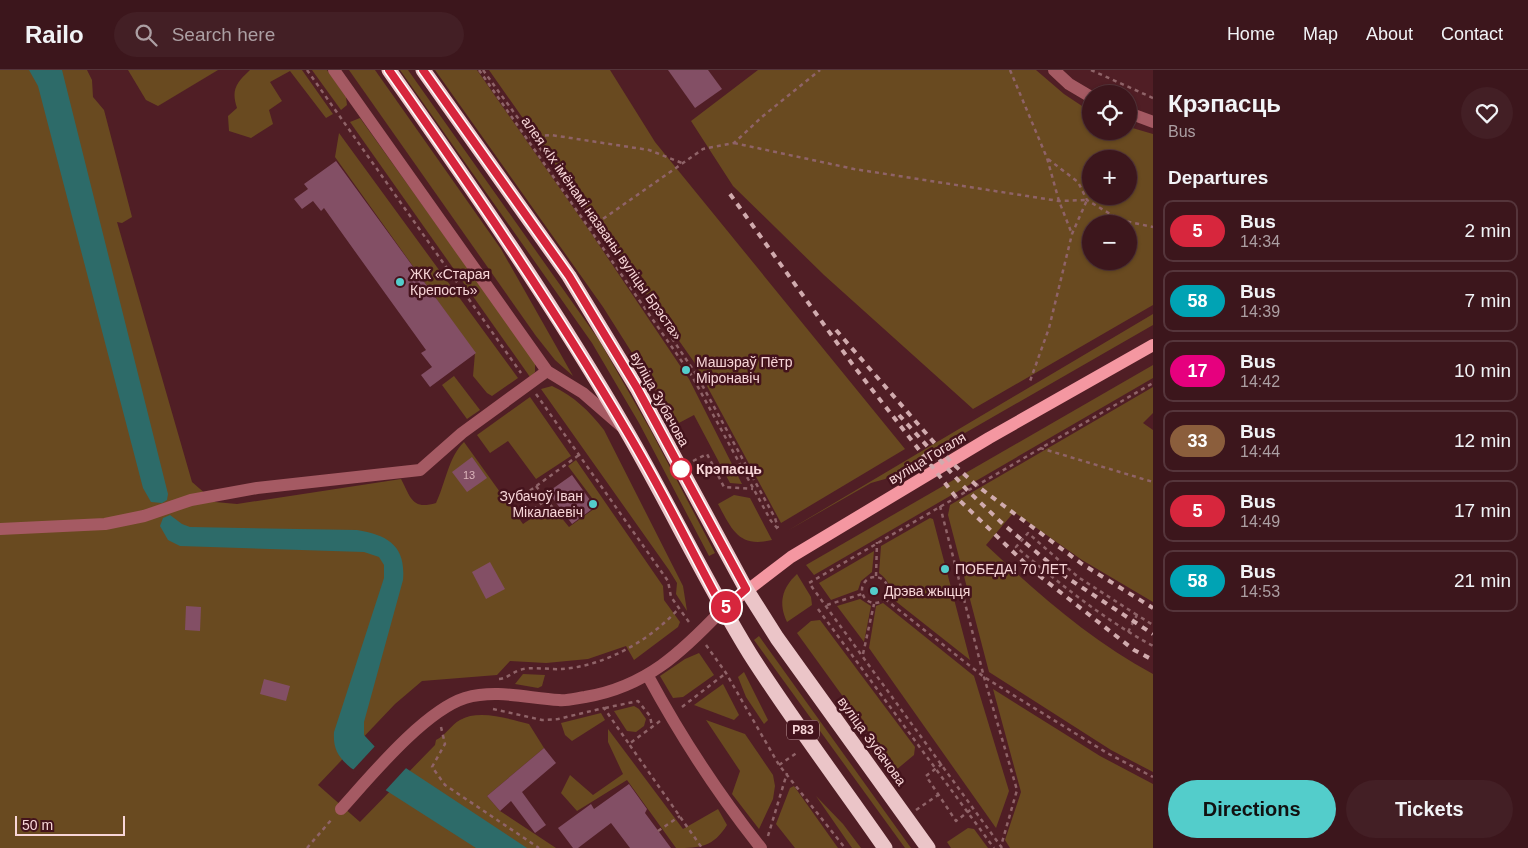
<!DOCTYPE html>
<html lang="en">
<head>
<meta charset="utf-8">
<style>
  body { margin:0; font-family:Arial,sans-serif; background:#431f25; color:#f1f3f6; height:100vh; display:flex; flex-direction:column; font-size:19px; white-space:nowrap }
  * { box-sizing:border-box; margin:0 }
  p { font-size:16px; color:#ac9fa3 }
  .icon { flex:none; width:28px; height:28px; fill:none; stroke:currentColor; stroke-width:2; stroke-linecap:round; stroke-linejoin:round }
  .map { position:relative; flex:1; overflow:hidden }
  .sheet { display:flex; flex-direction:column; background:#3c161c; width:375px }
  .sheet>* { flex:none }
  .badge { padding:0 10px; border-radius:16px; font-size:18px; line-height:32px }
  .tools { position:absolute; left:1082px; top:15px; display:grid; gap:10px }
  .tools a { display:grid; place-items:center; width:55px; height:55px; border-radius:50%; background:#3c161c; box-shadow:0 1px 4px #0004,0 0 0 1px #55353b; font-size:25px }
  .scale { position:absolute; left:15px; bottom:12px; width:110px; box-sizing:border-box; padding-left:5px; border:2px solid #f8d6d8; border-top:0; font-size:14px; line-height:18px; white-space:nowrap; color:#f8d6d8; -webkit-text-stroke:4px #44131c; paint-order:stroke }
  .map>.badge { position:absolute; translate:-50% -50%; box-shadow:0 0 0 2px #fff }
  h2 { padding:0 15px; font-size:19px; line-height:45px }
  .round { display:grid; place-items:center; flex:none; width:52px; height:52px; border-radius:26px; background:#431f25 }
  .head { display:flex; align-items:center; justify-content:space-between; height:85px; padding:0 15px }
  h1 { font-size:24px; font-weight:600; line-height:38px }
  .button { display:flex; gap:10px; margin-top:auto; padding:10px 15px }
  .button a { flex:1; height:58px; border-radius:30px; background:#53cdcb; color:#111; font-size:20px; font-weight:600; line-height:58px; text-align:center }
  .button a+a { background:#431f25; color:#f1f3f6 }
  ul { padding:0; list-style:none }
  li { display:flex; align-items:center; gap:15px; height:62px; margin:0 10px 8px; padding:0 5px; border:2px solid #55353b; border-radius:10px }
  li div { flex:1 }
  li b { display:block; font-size:19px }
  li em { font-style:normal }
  li .badge { min-width:55px; font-weight:700; text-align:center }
  header { display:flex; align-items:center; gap:30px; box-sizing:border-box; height:70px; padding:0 25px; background:#3c161c; border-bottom:1px solid #55353b }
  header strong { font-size:24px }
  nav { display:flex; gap:28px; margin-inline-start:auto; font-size:18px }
  .search { width:350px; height:45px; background:#431f25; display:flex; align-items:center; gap:12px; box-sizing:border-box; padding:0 18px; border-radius:28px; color:#ac9fa3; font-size:19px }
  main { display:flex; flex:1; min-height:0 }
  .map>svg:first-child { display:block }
  .green { fill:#694a20; fill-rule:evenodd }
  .water { fill:#2d6b69 }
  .pier { fill:#501e25 }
  .building { fill:#834f65 }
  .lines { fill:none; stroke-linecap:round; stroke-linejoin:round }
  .path { stroke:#8f6368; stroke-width:2.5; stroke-dasharray:4 4; stroke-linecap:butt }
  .minor { stroke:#a55a63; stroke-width:12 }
  .major { stroke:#f497a1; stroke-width:12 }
  .highway { stroke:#ebc5c8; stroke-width:15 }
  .rail { stroke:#d1abae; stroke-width:4; stroke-dasharray:6 6; stroke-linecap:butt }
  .line-casing { stroke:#fff; stroke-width:11 }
  .line { stroke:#d7263d; stroke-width:8 }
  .poi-dot { fill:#53cdcb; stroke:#44131c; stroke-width:2 }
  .stop-dot { fill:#fff; stroke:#d7263d; stroke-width:2.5 }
  .labels { text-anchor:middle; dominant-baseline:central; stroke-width:5; stroke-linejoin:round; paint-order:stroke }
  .number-label { font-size:11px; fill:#dbb4bb }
  .shield { fill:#44131c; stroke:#c29ca0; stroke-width:1 }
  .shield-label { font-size:12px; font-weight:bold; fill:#f8d6d8 }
  .street-label { font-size:14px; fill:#f8d6d8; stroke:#44131c }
  .poi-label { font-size:14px; fill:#f8d6d8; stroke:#44131c; text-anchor:start }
  .stop-label { font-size:14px; font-weight:bold; fill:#f8d6d8; stroke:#44131c; text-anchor:start }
</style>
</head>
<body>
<header>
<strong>Railo</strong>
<div class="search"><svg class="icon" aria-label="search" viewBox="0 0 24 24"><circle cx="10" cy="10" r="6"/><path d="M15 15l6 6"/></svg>Search here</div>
<nav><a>Home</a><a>Map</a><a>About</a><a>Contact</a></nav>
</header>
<main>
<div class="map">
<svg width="1153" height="778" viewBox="0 0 1153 778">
  <rect width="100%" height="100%" fill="#501e25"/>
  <g class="green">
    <path d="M0 0H87L92 10 93 27 104 40 132 147 122 153 117 152 192 412 215 432 237 434 401 409C411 428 412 440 436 433 446 412 448 388 464 372L523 454 542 441 560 446 569 457 598 436 568 396 576 390 663 516 664 530 680 552 678 557 634 590 626 576 588 589 546 593 510 591 497 605 422 611 395 634 318 715 360 752 435 675 436 670C446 665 451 655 460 650 479 639 509 649 529 654L544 678 487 726 500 741 556 778H0Z"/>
    <path d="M128 0H218L158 36 146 30Z"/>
    <path d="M250 0H302L333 44 326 48 290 1 270 12 282 31 269 40 273 54 251 68 229 61 228 46 237 38C231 20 236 13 250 0Z"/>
    <path d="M312 0H327L346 27 347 35 341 40Z"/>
    <path d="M349 0H375L501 179 573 306 555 290 536 266Z"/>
    <path d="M400 0H408L599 270 651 361 715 483 709 486 639 353 592 273Z"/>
    <path d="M435 0H477L589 160 689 309 742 414 730 413 694 345 677 354 603 237Z"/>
    <path d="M489 0H610L655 72 905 379 781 453 694 292Z"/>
    <path d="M758 0H1036L1064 24 1091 42V61H1129V57L1153 64V235L973 339 824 205 733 116 691 51ZM1091 89H1129V126H1091ZM1091 154H1129V191H1091Z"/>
    <path d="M360 48 535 292V302L530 307 350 52Z"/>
    <path d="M339 63 518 308 492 326 487 323 473 306 475 283 335 87Z"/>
    <path d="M1153 244V255L885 409 871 413 787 461Z"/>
    <path d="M1153 295V308L814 505 806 495Z"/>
    <path d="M454 306 480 340 467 349 442 315Z"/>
    <path d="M552 316C574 326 589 341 604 360L683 516 687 541 676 524 677 513 669 500 541 319Z"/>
    <path d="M1153 317V343L1143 353 1153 360V532L1082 490 1014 442 986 475C1037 523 1091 571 1153 604V702L1111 680 989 602 948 445 950 435Z"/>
    <path d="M530 327 571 386 536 409 508 371 490 383 477 365Z"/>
    <path d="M734 425 750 428 772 470C739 478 732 460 718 434Z"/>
    <path d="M930 448 933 449 970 590 889 526C891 515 888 510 879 503L881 476Z"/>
    <path d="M874 481 872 502 861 511 858 520 831 530 819 513Z"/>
    <path d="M797 504 811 527 812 535 787 552C778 533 782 518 797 504Z"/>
    <path d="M860 529 871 536 864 572 837 536Z"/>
    <path d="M883 533 974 606 1009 721 996 758 869 578 876 536Z"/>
    <path d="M820 550 915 677 914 685 896 700 797 563 811 551Z"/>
    <path d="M759 566 911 778H905L754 570Z"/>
    <path d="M699 583 714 605 683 627 673 628 660 606 685 589Z"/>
    <path d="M744 602 768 650 764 654 746 627 738 607Z"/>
    <path d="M523 604 545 605 542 616 538 618 515 614Z"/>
    <path d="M723 614 739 645 734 650 694 635Z"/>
    <path d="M993 619 1100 686 1153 714V778H1010L1005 770 1021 722Z"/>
    <path d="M634 636 639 639 646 649 644 656 636 662 627 661 614 641Z"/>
    <path d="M601 643 605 650 572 671 565 665 561 653Z"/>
    <path d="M706 650 745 664 773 705 775 716 773 729 759 759 732 724 740 701Z"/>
    <path d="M608 659 683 759 718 739 727 755C713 777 701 778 676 778L627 710 577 741 561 723 570 705 593 725 623 704 608 672Z"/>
    <path d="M794 716 838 778H795L776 754 790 718Z"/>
    <path d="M816 726 843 754 861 778H852Z"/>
    <path d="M968 758 974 759 988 778H951L947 772Z"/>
  </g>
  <g class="water">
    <path d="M29 0H62L168 424 167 430 162 433 151 432 143 418 38 16Z"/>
    <path d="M170 445 182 454 190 457 357 460C388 465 406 476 403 510L364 652V665L377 679 527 778H476L351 698C338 687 333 679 334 662L384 508V495L379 487 364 482 180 476 168 470 160 456 163 448Z"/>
  </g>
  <path class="pier" d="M376 675 407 697 384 722 352 701Z"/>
  <g class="building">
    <path d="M668 0H708L722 19 695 38Z"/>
    <path d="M336 91 476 283 430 317 421 305 432 297 421 283 426 280 359 187 324 138 321 141 313 131 302 139 294 129 308 119 304 114Z"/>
    <path d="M472 387 487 408 467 422 452 402Z"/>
    <path d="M572 405 595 437 572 454 548 422Z"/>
    <path d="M490 492 505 519 486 529 472 502Z"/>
    <path d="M186 536 201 537 200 561 185 560Z"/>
    <path d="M264 609 290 616 286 631 260 624Z"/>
    <path d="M544 678 556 693 522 722 546 755 535 763 511 731 500 741 487 726Z"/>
    <path d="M629 714 647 739 645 743 671 778H630L611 753 578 778H573L558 758 591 734 594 739Z"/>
  </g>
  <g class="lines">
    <g class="path">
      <path d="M307 0 521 303"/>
      <path d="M479 0 692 306 771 451 778 459"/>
      <path d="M483 0 595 154 696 304 775 448 778 458"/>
      <path d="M1010 0 1047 88 1059 131 1072 164"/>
      <path d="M1091 0 1153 28"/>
      <path d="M529 67 551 65 649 80 682 93"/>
      <path d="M734 73 854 99 1059 131 1087 130 1072 164 1049 258 1029 314"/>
      <path d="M1048 89 1078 112 1087 130 1120 150 1153 157"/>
      <path d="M590 158 703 79 734 73 763 46 820 0"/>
      <path d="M536 324 668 511 671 527 691 555"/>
      <path d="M1040 378 1153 412"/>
      <path d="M693 391 707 384 724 417 753 419"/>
      <path d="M536 416 556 442 560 439"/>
      <path d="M517 430 579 385"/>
      <path d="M940 436 984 607 1017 720 1001 776"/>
      <path d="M527 444 546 430"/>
      <path d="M876 506 877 472"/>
      <circle cx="875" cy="520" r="13"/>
      <path d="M885 529 984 607 1107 683 1153 707"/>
      <path d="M827 535 862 524"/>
      <path d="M818 539 994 778"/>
      <path d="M1137 545 1078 507 1028 463 1016 477C1059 513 1103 549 1153 576"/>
      <path d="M1128 562 1137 545 1153 555"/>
      <path d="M706 575 726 603 779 695 845 778"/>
      <path d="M863 584 874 534"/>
      <path d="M499 609C508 608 511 603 520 600 531 596 550 600 562 599 605 596 651 570 679 538"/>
      <path d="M682 637 726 603"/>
      <path d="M605 638 638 631 650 646 652 656"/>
      <path d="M493 639 542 650 558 649 604 638 629 674"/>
      <path d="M660 651 629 674 702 778"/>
      <path d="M441 657 445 674 432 697 445 715 539 778"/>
      <path d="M942 694 926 706 956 751 973 738"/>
      <path d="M779 695 798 682"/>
      <path d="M916 740 938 725"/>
      <path d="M658 761 680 746"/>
      <path d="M768 766 787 703"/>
      <path d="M307 778 332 749"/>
      <path d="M1002 778 809 513 1153 313"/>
    </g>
    <g class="minor">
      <path d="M334 0 547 301 583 323 621 356"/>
      <path d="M1054 0 1069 14 1091 27"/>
      <path d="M1129 43 1153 52"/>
      <path d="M0 459 105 454 144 446 191 430 257 418 420 400 462 363 547 301"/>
      <path d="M648 606C681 667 718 724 761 778"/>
      <path d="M341 739C370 707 424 641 465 628 496 619 527 628 559 630 567 631 577 628 585 627 646 617 682 582 723 539"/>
    </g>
    <path class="major" d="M723 539 791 487 989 368 1153 275"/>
    <g class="highway">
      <path d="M389 0C472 118 554 236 626 360 669 434 705 511 750 584 792 650 840 713 885 778"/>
      <path d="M423 0 569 206 637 318 746 519 777 568 928 778"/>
    </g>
    <g class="rail">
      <path d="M730 124 853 295 955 426 1032 500 1134 580 1153 590"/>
      <path d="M836 260 951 392 976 415 1082 494 1153 538"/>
      <path d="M899 345 967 420 1003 454 1066 507 1153 564"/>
    </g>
  </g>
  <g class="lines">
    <g class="line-casing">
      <path id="line" d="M389 0C472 118 553 236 626 360 661 418 691 480 723 539L746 519 637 318 569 206 423 0"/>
    </g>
    <use href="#line" class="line"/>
  </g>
  <g class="poi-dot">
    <circle cx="400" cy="212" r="5"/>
    <circle cx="686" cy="300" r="5"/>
    <circle cx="593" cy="434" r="5"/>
    <circle cx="945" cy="499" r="5"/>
    <circle cx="874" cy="521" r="5"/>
  </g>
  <circle class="stop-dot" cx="681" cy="399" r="10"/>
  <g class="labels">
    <g class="number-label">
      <text x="469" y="405">13</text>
    </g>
    <rect class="shield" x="787" y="650.5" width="32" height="19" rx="4"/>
    <g class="shield-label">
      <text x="803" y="660">Р83</text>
    </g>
    <g class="street-label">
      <text transform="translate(602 158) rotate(55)">алея «Іх імёнамі названы вуліцы Брэста»</text>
      <text transform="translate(660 329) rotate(61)">вуліца Зубачова</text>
      <text transform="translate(927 388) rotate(-31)">вуліца Гогаля</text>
      <text transform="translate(872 671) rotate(54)">вуліца Зубачова</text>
    </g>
    <g class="poi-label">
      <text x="410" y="204">ЖК «Старая<tspan x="410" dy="16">Крепость»</tspan></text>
      <text x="696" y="292">Машэраў Пётр<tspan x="696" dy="16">Міронавіч</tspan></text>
      <text x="583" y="426" text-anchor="end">Зубачоў Іван<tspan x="583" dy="16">Мікалаевіч</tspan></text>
      <text x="955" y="499">ПОБЕДА! 70 ЛЕТ</text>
      <text x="884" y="521">Дрэва жыцця</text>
    </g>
    <g class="stop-label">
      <text x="696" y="399">Крэпасць</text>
    </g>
  </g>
</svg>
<div class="tools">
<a><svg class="icon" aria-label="locate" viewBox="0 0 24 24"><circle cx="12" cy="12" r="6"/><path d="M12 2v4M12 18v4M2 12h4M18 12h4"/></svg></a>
<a>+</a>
<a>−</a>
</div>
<div class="scale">50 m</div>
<b class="badge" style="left:726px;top:537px;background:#d7263d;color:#fff">5</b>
</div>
<section class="sheet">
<div class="head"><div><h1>Крэпасць</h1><p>Bus</p></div><a class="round"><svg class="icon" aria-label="heart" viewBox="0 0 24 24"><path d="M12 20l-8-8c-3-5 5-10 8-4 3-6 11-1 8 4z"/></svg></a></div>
<h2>Departures</h2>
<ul>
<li><span class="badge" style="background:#d7263d;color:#fff">5</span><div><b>Bus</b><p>14:34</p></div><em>2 min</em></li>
<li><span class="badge" style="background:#00a3b4;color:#fff">58</span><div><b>Bus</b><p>14:39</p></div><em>7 min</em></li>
<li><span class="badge" style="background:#e6007e;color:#fff">17</span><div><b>Bus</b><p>14:42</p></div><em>10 min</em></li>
<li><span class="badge" style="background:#8b5e3c;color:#fff">33</span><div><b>Bus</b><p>14:44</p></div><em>12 min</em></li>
<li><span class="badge" style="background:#d7263d;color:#fff">5</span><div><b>Bus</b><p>14:49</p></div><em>17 min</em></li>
<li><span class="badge" style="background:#00a3b4;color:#fff">58</span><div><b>Bus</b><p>14:53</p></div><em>21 min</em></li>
</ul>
<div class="button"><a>Directions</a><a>Tickets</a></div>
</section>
</main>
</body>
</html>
